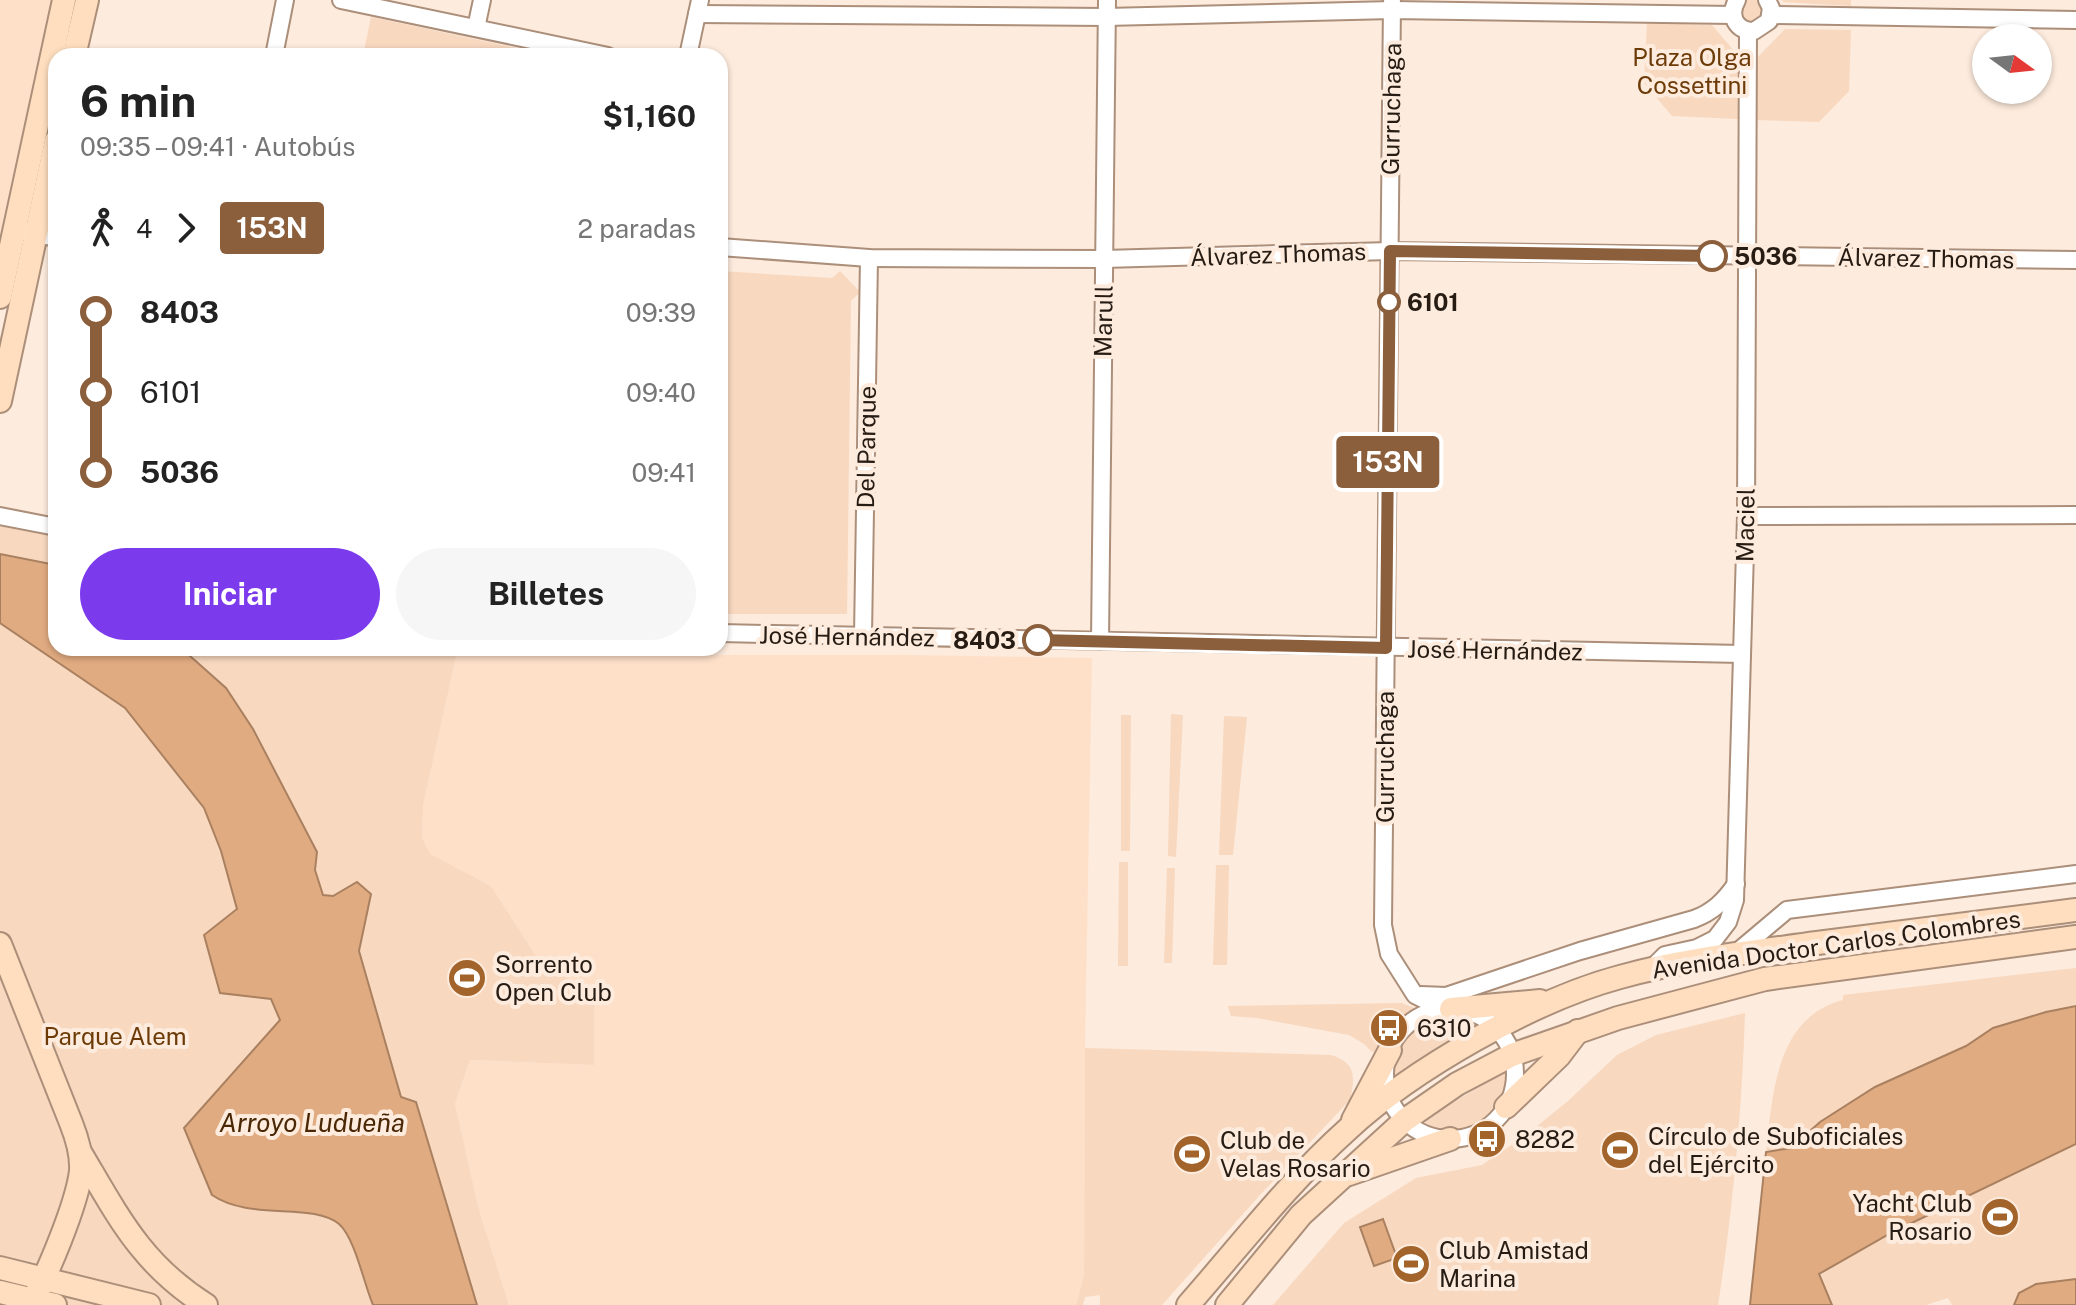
<!DOCTYPE html>
<html lang="es">
<head>
<meta charset="utf-8">
<style>
  body { margin:0; font-family:"Public Sans",sans-serif; background:#f6f6f6; color:#222; height:100vh; display:flex; flex-direction:column; font-size:30px; white-space:nowrap }
  * { box-sizing:border-box; margin:0 }
  p { font-size:26px; color:#767676 }
  .icon { flex:none; width:44px; height:44px; fill:none; stroke:currentColor; stroke-width:2; stroke-linecap:round; stroke-linejoin:round }
  .map { position:relative; flex:1; overflow:hidden }
  .panel { position:absolute; left:48px; top:48px; width:680px; height:608px; display:flex; flex-direction:column; background:#fff; border-radius:24px; box-shadow:0 2px 6px #0004 }
  .panel>* { flex:none }
  .badge { padding:0 16px; border-radius:6px; font-size:28px; line-height:52px }
  .needle { width:52px; rotate:105deg }
  .tools { position:absolute; left:1972px; top:24px; display:grid; gap:16px }
  .tools a { display:grid; place-items:center; width:80px; height:80px; border-radius:50%; background:#fff; box-shadow:0 2px 6px #0004; font-size:40px }
  .map>.badge { position:absolute; translate:-50% -50%; box-shadow:0 0 0 4px #fff }
  .legs { display:flex; align-items:center; gap:12px; height:88px; padding:0 32px; font-size:26px }
  .legs p { margin-inline-start:auto }
  .head { display:flex; align-items:center; justify-content:space-between; height:136px; padding:0 32px }
  h1 { font-size:44px; font-weight:700; line-height:60px }
  .button { display:flex; gap:16px; margin-top:auto; padding:16px 32px }
  .button a { flex:1; height:92px; border-radius:48px; background:#7c3aed; color:#fff; font-size:32px; font-weight:700; line-height:92px; text-align:center }
  .button a+a { background:#f6f6f6; color:#222 }
  ul { padding:0 32px; list-style:none }
  li { display:flex; align-items:center; gap:28px; height:80px; font-size:30px }
  li i { display:grid; place-items:center; width:12px; height:100%; margin:0 10px; background:currentColor }
  li i::after { content:''; width:20px; height:20px; margin:-10px; border:6px solid; border-radius:50%; background:#fff }
  li p { margin-inline-start:auto }
  li:first-child i { background:linear-gradient(#0000 50%,currentColor 0) }
  li:last-child i { background:linear-gradient(currentColor 50%,#0000 0) }
  .map>svg:first-child { display:block }
  .built { fill:#fee0c9 }
  .green { fill:#f8d8bf }
  .water { fill:#e1ab81; stroke:#a98060; stroke-width:2 }
  .lines { fill:none; stroke-linecap:round; stroke-linejoin:round }
  .street-casing { stroke:#ac8f7a; stroke-width:20 }
  .secondary-casing { stroke:#ac8f7a; stroke-width:26 }
  .street { stroke:#fff; stroke-width:16 }
  .secondary { stroke:#fedebe; stroke-width:22 }
  .line-1-casing { stroke:#fff; stroke-width:18 }
  .line-1 { stroke:#8b5e3c; stroke-width:12 }
  .stop-1-dot { fill:#fff; stroke:#8b5e3c; stroke-width:4 }
  .labels { text-anchor:middle; dominant-baseline:central; stroke-width:8; stroke-linejoin:round; paint-order:stroke }
  .park-label { font-size:24px; fill:#6d3b07; stroke:#fdebdd }
  .street-label { font-size:24px; fill:#271c13; stroke:#fdebdd }
  .stop-label { font-size:24px; font-weight:bold; fill:#271c13; stroke:#fdebdd; text-anchor:start }
  .poi-label { font-size:24px; fill:#271c13; stroke:#fdebdd; text-anchor:start }
  .water-label { font-size:26px; font-style:italic; fill:#4a2705; stroke:#fdebdd }
</style>
</head>
<body>
<div class="map">
<svg width="2076" height="1305" viewBox="0 0 2076 1305">
  <rect width="100%" height="100%" fill="#fdebdd"/>
  <g class="built">
    <path d="M0 0H64L0 297Z"/>
    <path d="M458 648H567L595 655H909L1092 658 1085 1048 1084 1275 1076 1305H509L479 1210 455 1104 470 1060 594 1065V995L540 962 491 886 429 854 422 838 423 806Z"/>
  </g>
  <g class="green">
    <circle cx="1751" cy="11" r="12"/>
    <path d="M1782 0H1851V6L1784 2Z"/>
    <path d="M371 17 553 56H363Z"/>
    <path d="M1647 23 1712 25 1740 58 1738 119 1672 116 1644 83Z"/>
    <path d="M1785 29 1851 30 1849 91 1819 122 1753 120 1755 60Z"/>
    <path d="M720 271 832 278 840 271 860 292 851 301 847 614H720Z"/>
    <path d="M0 525 56 536V565L0 554Z"/>
    <path d="M0 623 125 708 204 808 221 851 237 909 280 1021 223 1202C253 1213 320 1208 339 1224 343 1227 347 1235 349 1240 360 1260 364 1284 373 1305H0Z"/>
    <path d="M181 648H458L423 806 422 838 430 854 491 886 540 962 594 994V1065L470 1060 455 1104 479 1210 509 1305H477L416 1102 401 1098 359 951 371 894 357 882 333 896 323 895 315 870 317 852 226 688Z"/>
    <path d="M1171 714 1183 715 1176 857 1168 856Z"/>
    <path d="M1121 715H1131L1130 851H1121Z"/>
    <path d="M1224 716 1247 717 1233 855H1219Z"/>
    <path d="M1119 862H1128V966H1118Z"/>
    <path d="M1216 865H1229L1227 965H1213Z"/>
    <path d="M1167 868H1175L1172 963H1164Z"/>
    <path d="M2076 968V1006L2046 1012 1993 1028 1966 1046 1875 1087 1820 1122 1791 1148 1766 1152C1773 1094 1775 1018 1843 1000V995Z"/>
    <path d="M1402 1003 1417 1009 1391 1033 1380 1054 1371 1051 1364 1044 1349 1035 1257 1018 1231 1016 1228 1006Z"/>
    <path d="M1745 1013C1742 1110 1733 1209 1718 1305H1273L1344 1223 1416 1178 1482 1165 1526 1135 1568 1101 1617 1055 1656 1035Z"/>
    <path d="M1460 1017 1486 1027 1392 1084C1391 1040 1417 1019 1460 1017Z"/>
    <path d="M1085 1048 1331 1055C1357 1063 1355 1078 1350 1100L1259 1196 1162 1305H1100V1295L1085 1297 1083 1305H1076L1084 1275Z"/>
    <path d="M1507 1070C1511 1080 1509 1092 1504 1100 1484 1132 1456 1136 1422 1125L1447 1106Z"/>
    <path d="M2076 1144V1279L2036 1284 2019 1293 2014 1305H1952L1948 1298 1926 1305H1832L1819 1274 1891 1233Z"/>
  </g>
  <g class="water">
    <path d="M0 554 56 565V648H181L226 688 253 729 317 852 315 870 323 895 333 896 357 882 371 894 359 951 401 1097 416 1102 477 1305H373C364 1284 355 1238 339 1224 312 1202 250 1221 212 1195L184 1128 280 1020 271 999 220 993 204 935 237 909 221 851 204 808 125 708 0 623Z"/>
    <path d="M2076 1006V1144L1891 1233 1819 1274 1832 1305H1750L1766 1152 1791 1148 1820 1122 1875 1087 1966 1046 1993 1028 2046 1012Z"/>
    <path d="M1383 1219 1397 1258 1374 1266 1360 1227Z"/>
    <path d="M2076 1279V1305H2014L2019 1293 2036 1284Z"/>
  </g>
  <g class="lines">
    <g class="street-casing">
      <g id="street">
        <path d="M341 0 608 56"/>
        <path d="M1737 0C1728 16 1736 31 1754 31L1769 21 1771 8 1767 0"/>
        <path d="M1392 2 1383 925 1389 954 1415 995 1443 1009"/>
        <path d="M697 14 1106 17 1392 10 1733 15"/>
        <path d="M1771 15 2076 20"/>
        <path d="M476 28 482 0"/>
        <path d="M274 56 285 0"/>
        <path d="M688 56 700 0"/>
        <path d="M26 232 56 238"/>
        <path d="M720 247 869 258 1104 259 1390 251 2076 260"/>
        <path d="M0 516 56 527"/>
        <path d="M1746 516 2076 515"/>
        <path d="M720 633 1742 654"/>
        <path d="M863 636 869 258"/>
        <path d="M1100 641 1107 0"/>
        <path d="M1736 953 1787 910 2076 874"/>
        <path d="M1651 969 1665 955 1697 948 1715 939 1728 922 1735 900 1746 516 1748 31"/>
        <path d="M1421 995 1446 996 1580 951 1694 919C1713 912 1724 901 1736 884"/>
        <circle cx="1450" cy="1074" r="65"/>
      </g>
    </g>
    <g class="secondary-casing">
      <g id="secondary">
        <path d="M74 56 87 0"/>
        <path d="M0 297 64 0"/>
        <path d="M0 401 56 141"/>
        <path d="M0 944 71 1123C77 1138 82 1155 81 1171 77 1204 47 1276 30 1305"/>
        <path d="M1451 1009 1540 1001"/>
        <path d="M1506 1107 1559 1056 1578 1031"/>
        <path d="M1353 1120 1390 1050"/>
        <path d="M80 1152C118 1216 141 1264 206 1305"/>
        <path d="M1349 1174 1450 1139"/>
        <path d="M0 1268 149 1305"/>
        <path d="M0 1292 55 1305"/>
        <path d="M1188 1305C1240 1246 1288 1183 1347 1130 1413 1069 1534 1000 1620 977 1684 959 1752 952 1817 943 1904 932 1990 921 2076 910"/>
        <path d="M1227 1305 1301 1215 1405 1120 1457 1084 1512 1055 1618 1018 1765 979 2076 937"/>
      </g>
    </g>
    <use href="#street" class="street"/>
    <use href="#secondary" class="secondary"/>
  </g>
  <g class="lines">
    <g class="line-1-casing">
      <path id="line-1" d="M1038 640 1386 648 1390 251 1712 256"/>
    </g>
    <use href="#line-1" class="line-1"/>
  </g>
  <defs>
    <g id="stadium-disc" transform="scale(2)"><circle r="9.5" fill="#a3642b" stroke="#fdebdd"/><path d="M0-5a6.5 5 0 1 0 0 10a6.5 5 0 1 0 0-10ZM-3.5-1.8h7v3.6h-7Z" fill="#fff"/></g>
    <g id="bus-disc" transform="scale(2)"><circle r="9.5" fill="#a3642b" stroke="#fdebdd"/><path d="M-5-6H5V4H4V6H2V4H-2V6H-4V4H-5ZM-3.5-4V0h7V-4ZM-3.5 1.2v1.5H-2V1.2ZM2 1.2v1.5H3.5V1.2Z" fill="#fff"/></g>
  </defs>
  <g fill-rule="evenodd">
    <use href="#stadium-disc" x="467" y="978"/>
    <use href="#bus-disc" x="1389" y="1028"/>
    <use href="#bus-disc" x="1487" y="1139"/>
    <use href="#stadium-disc" x="1620" y="1150"/>
    <use href="#stadium-disc" x="1192" y="1154"/>
    <use href="#stadium-disc" x="2000" y="1217"/>
    <use href="#stadium-disc" x="1411" y="1264"/>
  </g>
  <g class="stop-1-dot">
    <circle cx="1712" cy="256" r="14"/>
    <circle cx="1389" cy="302" r="10"/>
    <circle cx="1038" cy="640" r="14"/>
  </g>
  <g class="labels">
    <g class="park-label">
      <text x="1692" y="57">Plaza Olga<tspan x="1692" dy="28">Cossettini</tspan></text>
      <text x="115" y="1036">Parque Alem</text>
    </g>
    <g class="street-label">
      <text transform="translate(1391 109) rotate(-89)">Gurruchaga</text>
      <text transform="translate(1278 254) rotate(-2)">Álvarez Thomas</text>
      <text transform="translate(1926 258) rotate(1)">Álvarez Thomas</text>
      <text transform="translate(1103 321) rotate(-89)">Marull</text>
      <text transform="translate(866 447) rotate(-89)">Del Parque</text>
      <text transform="translate(1745 525) rotate(-89)">Maciel</text>
      <text transform="translate(847 636) rotate(1)">José Hernández</text>
      <text transform="translate(1495 650) rotate(1)">José Hernández</text>
      <text transform="translate(1385 757) rotate(-90)">Gurruchaga</text>
      <text transform="translate(1836 944) rotate(-8)">Avenida Doctor Carlos Colombres</text>
    </g>
    <g class="stop-label">
      <text x="1734" y="256">5036</text>
      <text x="1407" y="302">6101</text>
      <text x="1016" y="640" text-anchor="end">8403</text>
    </g>
    <g class="poi-label">
      <text x="495" y="964">Sorrento<tspan x="495" dy="28">Open Club</tspan></text>
      <text x="1417" y="1028">6310</text>
      <text x="1648" y="1136">Círculo de Suboficiales<tspan x="1648" dy="28">del Ejército</tspan></text>
      <text x="1515" y="1139">8282</text>
      <text x="1220" y="1140">Club de<tspan x="1220" dy="28">Velas Rosario</tspan></text>
      <text x="1972" y="1203" text-anchor="end">Yacht Club<tspan x="1972" dy="28">Rosario</tspan></text>
      <text x="1439" y="1250">Club Amistad<tspan x="1439" dy="28">Marina</tspan></text>
    </g>
    <g class="water-label">
      <text x="312" y="1122">Arroyo Ludueña</text>
    </g>
  </g>
</svg>
<div class="tools">
<a><svg class="needle" viewBox="-14 -14 28 28"><path d="M0-13l5 13h-10z" fill="#e53935"/><path d="M0 13l5-13h-10z" fill="#767676"/></svg></a>
</div>
<b class="badge" style="left:1388px;top:462px;background:#8b5e3c;color:#fff">153N</b>
<section class="panel">
<div class="head"><div><h1>6 min</h1><p>09:35 – 09:41 · Autobús</p></div><b>$1,160</b></div>
<div class="legs"><svg class="icon" aria-label="walk" viewBox="0 0 24 24"><circle cx="13" cy="4" r="2"/><path d="M13 8l-2 6 4 7M11 14l-3 7M7 12l3-4h3l4 4"/></svg>4<svg class="icon" aria-label="forward" viewBox="0 0 24 24"><path d="M9 5l7 7-7 7"/></svg><b class="badge" style="background:#8b5e3c;color:#fff">153N</b><p>2 paradas</p></div>
<ul>
<li><i style="color:#8b5e3c"></i><b>8403</b><p>09:39</p></li>
<li><i style="color:#8b5e3c"></i><span>6101</span><p>09:40</p></li>
<li><i style="color:#8b5e3c"></i><b>5036</b><p>09:41</p></li>
</ul>
<div class="button"><a>Iniciar</a><a>Billetes</a></div>
</section>
</div>
</body>
</html>
